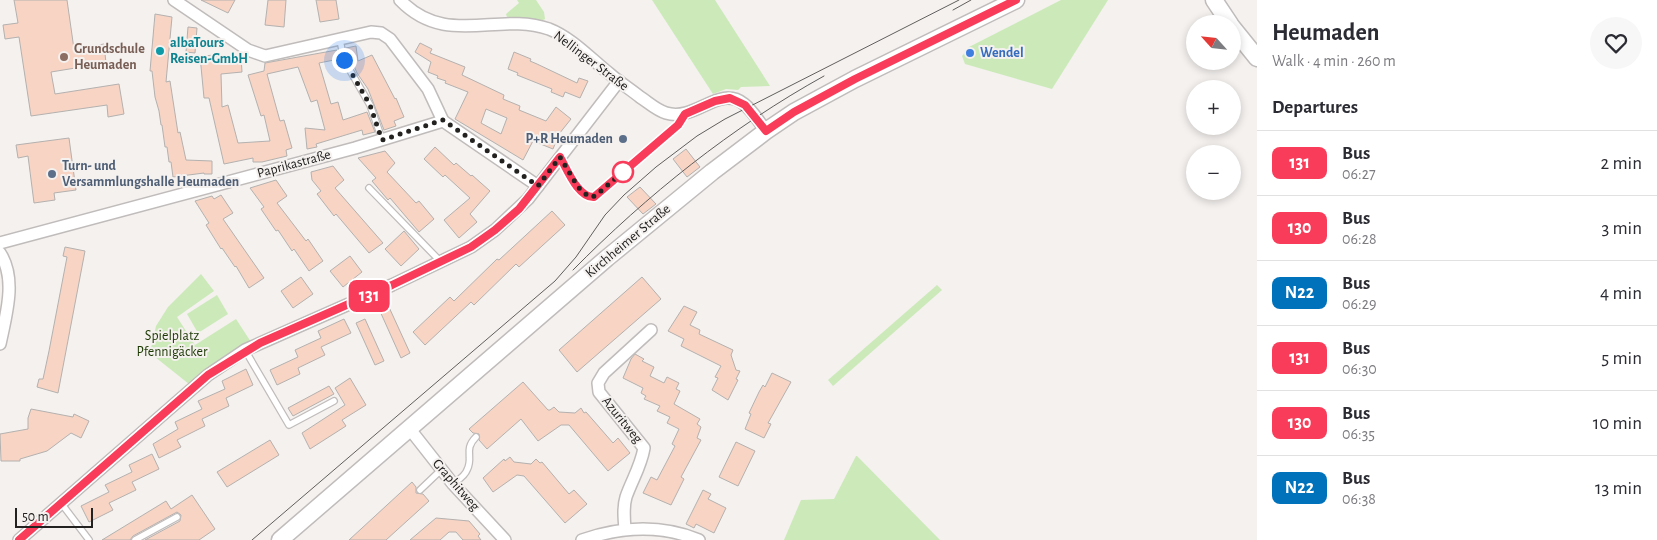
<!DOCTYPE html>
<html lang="en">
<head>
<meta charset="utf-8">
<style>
  body { margin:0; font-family:"Alegreya Sans",sans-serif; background:#f7f7f7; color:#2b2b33; height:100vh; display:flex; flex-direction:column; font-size:19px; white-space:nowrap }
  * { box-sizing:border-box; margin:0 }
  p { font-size:16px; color:#7c7c81 }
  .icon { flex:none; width:28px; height:28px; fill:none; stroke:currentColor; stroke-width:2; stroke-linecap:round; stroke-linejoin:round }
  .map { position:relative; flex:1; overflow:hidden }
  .sheet { display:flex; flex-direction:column; background:#fff; width:400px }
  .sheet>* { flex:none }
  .badge { padding:0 10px; border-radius:8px; font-size:18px; line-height:32px }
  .needle { width:32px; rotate:297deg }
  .tools { position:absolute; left:1186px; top:15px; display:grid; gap:10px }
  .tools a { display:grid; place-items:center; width:55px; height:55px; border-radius:50%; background:#fff; box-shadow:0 2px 8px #0003; font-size:25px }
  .scale { position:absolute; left:15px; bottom:12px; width:78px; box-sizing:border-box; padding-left:5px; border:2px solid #232221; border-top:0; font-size:14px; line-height:18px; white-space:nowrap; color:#232221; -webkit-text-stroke:4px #f4f1ef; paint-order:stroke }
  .you { position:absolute; width:25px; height:25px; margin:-12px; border:4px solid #fff; border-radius:50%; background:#1a73e8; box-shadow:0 0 0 8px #1a73e833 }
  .map>.badge { position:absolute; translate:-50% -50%; box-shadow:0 0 0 2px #fff }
  h2 { padding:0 15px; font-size:19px; line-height:45px }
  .round { display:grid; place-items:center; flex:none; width:52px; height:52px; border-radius:26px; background:#f7f7f7 }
  .summary { display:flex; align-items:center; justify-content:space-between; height:85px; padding:0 15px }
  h1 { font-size:24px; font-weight:700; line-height:38px }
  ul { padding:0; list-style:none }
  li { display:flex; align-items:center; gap:15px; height:65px; padding:0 15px; border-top:1px solid #e1e1e2 }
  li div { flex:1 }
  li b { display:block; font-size:19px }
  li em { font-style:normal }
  li .badge { min-width:55px; font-weight:700; text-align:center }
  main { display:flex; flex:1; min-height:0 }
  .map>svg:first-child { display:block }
  .green { fill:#cceab9 }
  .building { fill:#f7d4c4; stroke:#b4b1af; fill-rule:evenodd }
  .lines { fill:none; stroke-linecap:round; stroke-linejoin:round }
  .lane-casing { stroke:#c0bcbb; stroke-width:8 }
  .street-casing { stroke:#c0bcbb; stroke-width:14 }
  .secondary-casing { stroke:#c0bcbb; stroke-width:19 }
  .lane { stroke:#fff; stroke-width:5.5 }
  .street { stroke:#fff; stroke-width:11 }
  .secondary { stroke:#fff; stroke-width:16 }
  .tram { stroke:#605f5d; stroke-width:1 }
  .line-casing { stroke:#fff; stroke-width:11 }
  .line { stroke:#f83c5a; stroke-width:8 }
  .walk { stroke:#232221; stroke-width:5; stroke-dasharray:0 9 }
  .culture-dot { fill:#0f9aa8; stroke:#f4f1ef; stroke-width:2 }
  .shop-dot { fill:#3f7fe0; stroke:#f4f1ef; stroke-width:2 }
  .education-dot { fill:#8d6e63; stroke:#f4f1ef; stroke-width:2 }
  .service-dot { fill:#5c6f8a; stroke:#f4f1ef; stroke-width:2 }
  .stop-dot { fill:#fff; stroke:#f83c5a; stroke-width:2.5 }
  .labels { text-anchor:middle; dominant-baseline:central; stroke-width:4; stroke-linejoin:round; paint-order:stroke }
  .culture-label { font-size:14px; font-weight:bold; fill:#0d838f; stroke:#f4f1ef; text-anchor:start }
  .education-label { font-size:14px; font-weight:bold; fill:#785e54; stroke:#f4f1ef; text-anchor:start }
  .shop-label { font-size:14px; font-weight:bold; fill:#366cbe; stroke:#f4f1ef; text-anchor:start }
  .street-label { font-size:14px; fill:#232221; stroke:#f4f1ef }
  .service-label { font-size:14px; font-weight:bold; fill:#4e5e75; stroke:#f4f1ef; text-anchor:end }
  .park-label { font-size:14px; fill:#1d3903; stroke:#f4f1ef }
</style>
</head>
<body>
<main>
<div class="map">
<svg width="1257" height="540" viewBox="0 0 1257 540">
  <rect width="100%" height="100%" fill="#f4f1ef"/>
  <g class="green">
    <path d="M517 0H536L544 12 545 19 541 21 508 20 506 14 519 3Z"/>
    <path d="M652 0H715L770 86 741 87 738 90 726 89 713 94Z"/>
    <path d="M1061 0H1108L1052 89 965 64 962 56 969 47Z"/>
    <path d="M201 274 214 291 177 317 195 345 236 319 251 342 204 370 189 384 150 353 156 326 168 307Z"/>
    <path d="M937 285 942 290 833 386 828 380Z"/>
    <path d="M217 295 228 314 198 333 187 314Z"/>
    <path d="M856 456H857L940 540H784L801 500 834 499Z"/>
  </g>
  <g class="building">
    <path d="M14 0H67L74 49 104 44 106 63 51 72 55 94 119 84 124 114 108 117 107 105 31 116 19 37 5 39 3 25 18 23Z"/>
    <path d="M201 0H235L228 13Z"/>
    <path d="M268 0H286L284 27 265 25Z"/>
    <path d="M316 0H336L339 19 320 22Z"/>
    <path d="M155 14 172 17 166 82 170 81 178 133 180 132 186 160 212 161V174H204V173L173 177 171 162H169L167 147H165L162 125H161L159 111 155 97 152 71H150Z"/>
    <path d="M188 27 197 28 195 53 186 52Z"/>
    <path d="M420 43 432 49 430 53 465 67 462 75 504 95 503 99 520 106 519 110 546 121 556 107 571 119 559 134 553 149 533 141 523 160 455 119 468 92 445 83 446 81 437 78 438 76 428 72 431 62 415 52ZM486 109 507 118 501 134 481 123Z"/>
    <path d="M356 46 358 61 372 55 395 99 396 98 404 117 394 121 396 126 384 130 368 89 357 73 350 57H348L346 48Z"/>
    <path d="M337 50 339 59 319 63 331 104 338 102 343 120 367 112 375 132 363 135 362 130 316 144 317 147 307 149 305 128 325 130 317 100 311 102 298 67 267 74 280 121 284 120 292 148 286 150 287 156 262 162H253V158L224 164 209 98H204L200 56 217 55V59L241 57 242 72 221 74 222 107 228 105 238 143 270 141 264 115 261 116 248 75 264 71 265 63Z"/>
    <path d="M514 52 531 59 530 61 537 64 577 83 579 78 588 81 580 98 565 92 563 97 551 92 552 89 517 75 518 73 508 69Z"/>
    <path d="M69 138 76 190 54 193 55 200 34 203 28 156 18 158 16 145Z"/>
    <path d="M435 147 454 165 456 163 471 176 472 175 490 191 470 214 477 222 459 238 444 220 470 198 445 175 443 177 424 159Z"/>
    <path d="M686 149 700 167 687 177 673 159Z"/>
    <path d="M385 151 395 163 387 172 416 203 419 201 434 219 419 232 390 198 388 200 372 181 376 178 358 158Z"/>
    <path d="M333 166 344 180 335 188 383 243 369 253 336 214 334 216 317 194 321 191 312 180 311 172Z"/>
    <path d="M276 180 287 196 277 203 306 241 308 239 323 261 309 271 294 249 292 251 278 230 276 231 261 209 264 207 250 188Z"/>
    <path d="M640 187 656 204 643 214 627 197Z"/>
    <path d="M221 195 233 213 223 219 264 278 249 288 236 266 235 267 222 248 221 249 206 225 209 223 195 201 212 196 214 199Z"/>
    <path d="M552 211 565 225 519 267 516 264 474 305 471 302 425 345 413 332 450 297 454 301 497 259 499 260Z"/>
    <path d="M404 231 419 249 401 266 385 249Z"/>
    <path d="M65 247 85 251 58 393 37 387 39 379H43L49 351 67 257 63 256Z"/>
    <path d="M350 256 362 272 343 287 330 271Z"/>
    <path d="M301 277 313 294 293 308 281 291Z"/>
    <path d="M642 277 661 299 577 372 559 350Z"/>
    <path d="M388 305 410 353 401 358 379 309Z"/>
    <path d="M684 306 697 312 690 325 700 330 699 334 733 350 731 355 736 370 740 371 736 379 738 380 728 400 712 390 718 378 715 377 721 366 681 346 684 339 668 331Z"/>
    <path d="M344 319 351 333 321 347 325 355 298 368 300 374 277 385 270 370 298 357 295 350 321 338 318 331Z"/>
    <path d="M365 319 384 361 375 365 356 323Z"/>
    <path d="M635 354 644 359 642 361 654 367 650 376 664 383 667 377 679 383 676 389 680 391 674 404 700 419 697 424 701 427 697 438 701 440 681 477 684 479 671 505 643 493 651 477 657 480 675 446 672 444 679 429 667 423 670 417 657 411 660 406 644 399 646 396 641 393 643 388 623 378 631 359Z"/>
    <path d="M246 369 253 385 226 398 229 406 202 419 205 426 177 440 181 447 159 458 153 444 178 429 175 422 202 409 198 401 225 389 222 381Z"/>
    <path d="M772 373 791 382 772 416 768 423 771 424 764 438 745 429 751 414 749 413 759 392 763 385 765 387Z"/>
    <path d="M350 378 366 405 342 420 346 426 310 449 302 433 345 405 335 388Z"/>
    <path d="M523 382 548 410H550L554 407 559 412 575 413 581 408 584 413 586 412 613 443 618 438 630 453 608 471 569 425H561L538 441 521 419 487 449 479 440V434L473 433 469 429Z"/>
    <path d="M329 386 334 394 293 416 288 408Z"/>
    <path d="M31 409 73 417 74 414 89 421 81 438 71 433 47 451 20 459V461H1L0 434 28 429V418Z"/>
    <path d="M270 440 279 455 227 487 217 472Z"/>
    <path d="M736 442 755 451 738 486 719 477Z"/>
    <path d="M152 454 159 469 132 482 136 490 109 503 113 510 89 522 81 506 109 492 105 485 132 472 129 465Z"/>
    <path d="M510 457 514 462 531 464 536 459 540 463 542 462 569 494 574 490 587 504 565 523 524 476 517 475 493 492 483 478 504 459 505 461Z"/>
    <path d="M412 482 416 487V493L423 494 429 501 386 540H349Z"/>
    <path d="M703 490 711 494 708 499 726 508 714 533 696 524 694 528 686 524Z"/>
    <path d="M192 495 215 529 199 540H145L180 521 181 515 177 512 133 536 130 540H102L166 501 171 509Z"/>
    <path d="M436 518 469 521 480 534 478 536 481 540H463L456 532H449L440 540H410Z"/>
  </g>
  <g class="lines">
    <g class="lane-casing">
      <g id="lane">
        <path d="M340 40 344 60 370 105 382 139"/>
        <path d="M560 157 578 187 589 197H594L678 125 685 114"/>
        <path d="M369 188 441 262"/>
        <path d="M245 350 289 425 334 401"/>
        <path d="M453 484C458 480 465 476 467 470 474 457 463 450 476 437"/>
        <path d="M420 490 441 470"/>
        <path d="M61 503 89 540"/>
        <path d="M135 540 177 517"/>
      </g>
    </g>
    <g class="street-casing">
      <g id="street">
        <path d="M174 0 248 50 265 56 371 32 381 33 390 39 428 89 443 121 538 186"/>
        <path d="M400 0C446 48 498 11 549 29 572 38 591 59 610 74 619 82 630 89 640 97 648 102 656 110 666 113 696 122 719 84 744 104 753 111 759 122 766 131"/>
        <path d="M0 243 355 148 443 121"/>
        <path d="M0 253C17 279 6 315 0 344"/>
        <path d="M409 428 453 484 505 540"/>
        <path d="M625 529C624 518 623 507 626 497 632 480 641 466 644 448L599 392 598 383 604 373 651 330"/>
        <path d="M19 540 208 375 245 350 392 285 471 247 495 230 528 199 619 81"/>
        <path d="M582 540C620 527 660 524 699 540"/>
      </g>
    </g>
    <g class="secondary-casing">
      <g id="secondary">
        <path d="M1214 0 1230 24"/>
        <path d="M1232 27 1257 58"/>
        <path d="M280 540 607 258 712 172 766 131 794 112 855 79 1016 0"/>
      </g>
    </g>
    <use href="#lane" class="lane"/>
    <use href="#street" class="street"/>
    <use href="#secondary" class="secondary"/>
    <g class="tram">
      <path d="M953 10 971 0"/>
      <path d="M573 270C647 195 732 127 824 76"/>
      <path d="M252 540 555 281 576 257 605 215 624 195 656 167 697 136 725 119 959 0"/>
    </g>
  </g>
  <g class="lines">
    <g class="line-casing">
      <path id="line" d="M19 540 208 375 260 343 392 285 471 247 495 230 519 209 560 157C567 169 578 198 594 197L678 125 685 114 715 101 730 98 745 105 766 131 794 112 855 79 1016 0"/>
    </g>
    <use href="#line" class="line"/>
    <path class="walk" d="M344 60 370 105 382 140 443 120 538 186 560 157 578 187 589 197 595 196 623 172"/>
  </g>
  <circle class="culture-dot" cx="160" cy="51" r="5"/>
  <circle class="shop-dot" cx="970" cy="53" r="5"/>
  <circle class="education-dot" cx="64" cy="57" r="5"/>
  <g class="service-dot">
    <circle cx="623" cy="139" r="5"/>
    <circle cx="52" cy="174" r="5"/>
  </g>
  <circle class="stop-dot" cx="623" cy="172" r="10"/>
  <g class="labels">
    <g class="culture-label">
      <text x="170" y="43">albaTours<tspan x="170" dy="16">Reisen-GmbH</tspan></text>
    </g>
    <g class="education-label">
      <text x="74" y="49">Grundschule<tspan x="74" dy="16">Heumaden</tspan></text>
    </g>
    <g class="shop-label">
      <text x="980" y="53">Wendel</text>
    </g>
    <g class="street-label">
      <text transform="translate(591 61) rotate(37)">Nellinger Straße</text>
      <text transform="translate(294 164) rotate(-15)">Paprikastraße</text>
      <text transform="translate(628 241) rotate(-40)">Kirchheimer Straße</text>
      <text transform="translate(622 420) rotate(51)">Azuritweg</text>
      <text transform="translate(456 485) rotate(49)">Graphitweg</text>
    </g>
    <g class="service-label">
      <text x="613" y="139">P+R Heumaden</text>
      <text x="62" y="166" text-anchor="start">Turn- und<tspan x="62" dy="16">Versammlungshalle Heumaden</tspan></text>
    </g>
    <g class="park-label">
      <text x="172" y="336">Spielplatz<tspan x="172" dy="16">Pfennigäcker</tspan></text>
    </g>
  </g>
</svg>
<div class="tools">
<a><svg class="needle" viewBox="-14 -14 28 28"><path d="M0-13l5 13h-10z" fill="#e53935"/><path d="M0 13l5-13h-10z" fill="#7c7c81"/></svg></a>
<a>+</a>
<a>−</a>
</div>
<div class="scale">50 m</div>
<div class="you" style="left:344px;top:60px"></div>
<b class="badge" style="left:369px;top:296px;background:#f83c5a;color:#fff">131</b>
</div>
<section class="sheet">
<div class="summary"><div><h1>Heumaden</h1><p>Walk · 4 min · 260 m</p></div><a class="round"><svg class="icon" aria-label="heart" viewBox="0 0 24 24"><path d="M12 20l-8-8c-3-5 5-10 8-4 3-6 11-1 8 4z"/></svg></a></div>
<h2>Departures</h2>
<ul>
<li><span class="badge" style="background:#f83c5a;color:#fff">131</span><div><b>Bus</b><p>06:27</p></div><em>2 min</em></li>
<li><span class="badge" style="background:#f83c5a;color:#fff">130</span><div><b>Bus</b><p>06:28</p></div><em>3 min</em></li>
<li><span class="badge" style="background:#0072bc;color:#fff">N22</span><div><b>Bus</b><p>06:29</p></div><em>4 min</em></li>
<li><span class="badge" style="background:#f83c5a;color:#fff">131</span><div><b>Bus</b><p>06:30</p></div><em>5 min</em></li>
<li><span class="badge" style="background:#f83c5a;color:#fff">130</span><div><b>Bus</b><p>06:35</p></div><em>10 min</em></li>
<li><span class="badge" style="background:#0072bc;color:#fff">N22</span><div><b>Bus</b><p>06:38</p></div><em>13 min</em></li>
</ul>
</section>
</main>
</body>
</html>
